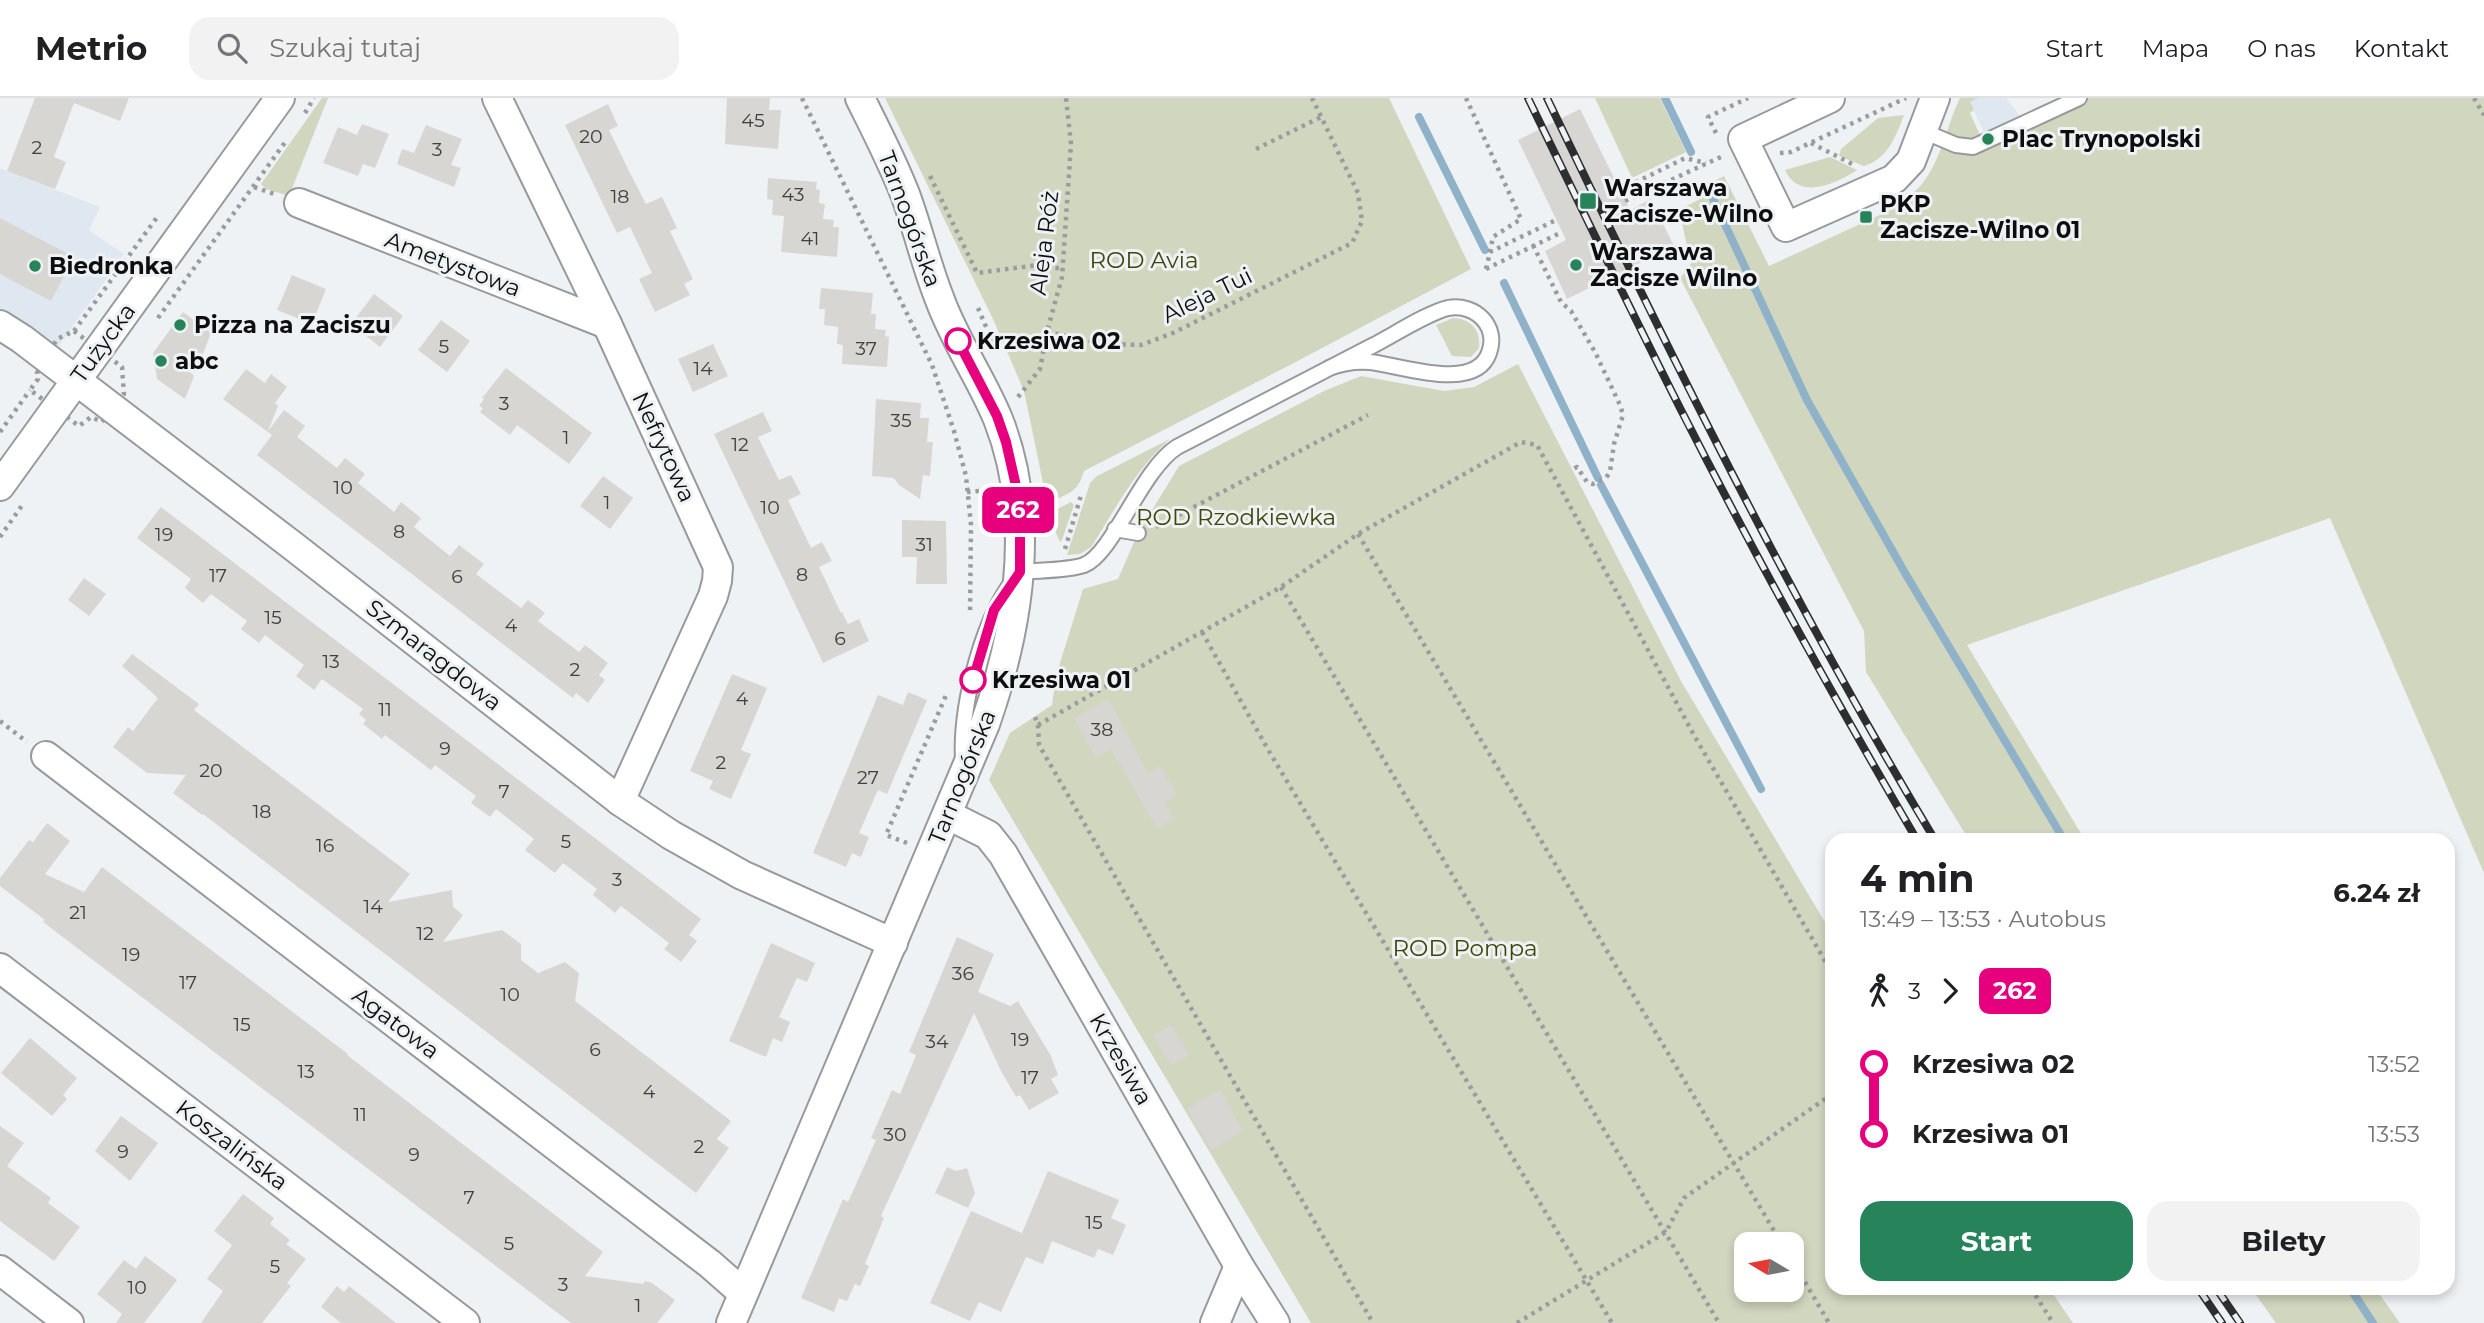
<!DOCTYPE html>
<html lang="pl">
<head>
<meta charset="utf-8">
<style>
  body { margin:0; font-family:Montserrat,sans-serif; background:#f2f2f2; color:#202124; height:100vh; display:flex; flex-direction:column; font-size:26px; white-space:nowrap }
  * { box-sizing:border-box; margin:0 }
  p { font-size:23px; color:#757577 }
  .icon { flex:none; width:38px; height:38px; fill:none; stroke:currentColor; stroke-width:2; stroke-linecap:round; stroke-linejoin:round }
  .map { position:relative; flex:1; overflow:hidden }
  .side { position:absolute; left:1825px; top:735px; width:630px; height:462px; display:flex; flex-direction:column; background:#fff; border-radius:21px; box-shadow:0 4px 10px #0003 }
  .side>* { flex:none }
  .badge { padding:0 14px; border-radius:10px; font-size:24px; line-height:46px }
  .needle { width:46px; rotate:280deg }
  .buttons { position:absolute; left:1734px; top:1134px; display:grid; gap:14px }
  .buttons a { display:grid; place-items:center; width:70px; height:70px; border-radius:14px; background:#fff; box-shadow:0 4px 10px #0003; font-size:35px }
  .map>.badge { position:absolute; translate:-50% -50%; box-shadow:0 0 0 4px #fff }
  .legs { display:flex; align-items:center; gap:10px; height:77px; padding:0 35px; font-size:23px }
  .legs p { margin-inline-start:auto }
  .headline { display:flex; align-items:center; justify-content:space-between; height:119px; padding:0 35px }
  h1 { font-size:38px; font-weight:700; line-height:52px }
  .action { display:flex; gap:14px; margin-top:auto; padding:14px 35px }
  .action a { flex:1; height:80px; border-radius:21px; background:#26835a; color:#fff; font-size:28px; font-weight:700; line-height:80px; text-align:center }
  .action a+a { background:#f2f2f2; color:#202124 }
  ul { padding:0 35px; list-style:none }
  li { display:flex; align-items:center; gap:24px; height:70px; font-size:26px }
  li i { display:grid; place-items:center; width:10px; height:100%; margin:0 9px; background:currentColor }
  li i::after { content:''; width:18px; height:18px; margin:-9px; border:5px solid; border-radius:50%; background:#fff }
  li p { margin-inline-start:auto }
  li:first-child i { background:linear-gradient(#0000 50%,currentColor 0) }
  li:last-child i { background:linear-gradient(currentColor 50%,#0000 0) }
  header { display:flex; align-items:center; gap:42px; box-sizing:border-box; height:98px; padding:0 35px; background:#fff; border-bottom:2px solid #e0e0e0 }
  header strong { font-size:33px }
  nav { display:flex; gap:38px; margin-inline-start:auto; font-size:24px }
  .search { width:490px; height:63px; background:#f2f2f2; display:flex; align-items:center; gap:18px; box-sizing:border-box; padding:0 24px; border-radius:21px; color:#757577; font-size:26px }
  .map>svg:first-child { display:block }
  .built { fill:#dfe8f0 }
  .green { fill:#d1d6bf; fill-rule:evenodd }
  .lines { fill:none; stroke-linecap:round; stroke-linejoin:round }
  .stream { stroke:#8fb2c9; stroke-width:8 }
  .building { fill:#d8d6d3 }
  .lane-casing { stroke:#979a9c; stroke-width:18 }
  .street-casing { stroke:#979a9c; stroke-width:32 }
  .path { stroke:#9a9c9e; stroke-width:4.5; stroke-dasharray:3.5 5; stroke-linecap:butt }
  .lane { stroke:#fff; stroke-width:14 }
  .street { stroke:#fff; stroke-width:28 }
  .rail-casing { stroke:#2c2e2f; stroke-width:8 }
  .rail { stroke:#eff2f4; stroke-width:5; stroke-dasharray:16; stroke-linecap:butt }
  .line-1-casing { stroke:#fff; stroke-width:16 }
  .line-1 { stroke:#e6007e; stroke-width:10 }
  .poi-dot { fill:#26835a; stroke:#eff2f4; stroke-width:2.5 }
  .stop-1-dot { fill:#fff; stroke:#e6007e; stroke-width:3.5 }
  .labels { text-anchor:middle; dominant-baseline:central; stroke-width:6; stroke-linejoin:round; paint-order:stroke }
  .number-label { font-size:19px; fill:#404040 }
  .poi-label { font-size:23px; font-weight:bold; fill:#0d0e0f; stroke:#eff2f4; text-anchor:start }
  .street-label { font-size:23px; fill:#0d0e0f; stroke:#eff2f4 }
  .park-label { font-size:23px; fill:#3d4507; stroke:#eff2f4 }
  .stop-label { font-size:23px; font-weight:bold; fill:#0d0e0f; stroke:#eff2f4; text-anchor:start }
</style>
</head>
<body>
<header>
<strong>Metrio</strong>
<div class="search"><svg class="icon" aria-label="search" viewBox="0 0 24 24"><circle cx="10" cy="10" r="6"/><path d="M15 15l6 6"/></svg>Szukaj tutaj</div>
<nav><a>Start</a><a>Mapa</a><a>O nas</a><a>Kontakt</a></nav>
</header>
<div class="map">
<svg width="2484" height="1225" viewBox="0 0 2484 1225">
  <rect width="100%" height="100%" fill="#eff2f4"/>
  <g class="built">
    <path d="M1978 0H2006L2020 18 1984 35 1970 4Z"/>
    <path d="M0 70 100 109 89 132 124 156 58 249 0 214Z"/>
  </g>
  <g class="green">
    <path d="M322 0H328L289 98 266 91 261 86Z"/>
    <path d="M885 0H1389L1471 171 1292 266 1084 373C1078 393 1072 394 1053 403L1046 399 1024 293 993 221Z"/>
    <path d="M1595 0H1660L1686 54 1632 80Z"/>
    <path d="M1960 0H1978L1970 4 1974 12 1970 15 1980 37 2059 0H2484V775L2330 420 1967 547 2085 742H1969L1866 574 1864 533 1680 180 1691 166 1679 112 1700 101 1696 92 1724 78 1769 168 1908 104 1907 100C1939 78 1944 33 1960 0Z"/>
    <path d="M1904 17C1896 38 1888 61 1864 68L1839 58 1841 51 1878 20Z"/>
    <path d="M1830 59 1857 72C1836 86 1799 103 1785 72Z"/>
    <path d="M1453 220C1471 221 1481 232 1479 250L1471 259 1452 258 1436 227Z"/>
    <path d="M1518 266 1681 583 1832 836V1190H2049L2073 1225H1311L989 682 1010 635 1052 607 1056 578 1083 491 1118 481 1138 435 1179 368 1324 293 1361 278 1444 293 1474 289ZM1746 1146H1792V1192H1746Z"/>
    <path d="M1170 341C1136 370 1115 412 1091 449L1080 456 1067 457 1090 385 1097 378Z"/>
    <path d="M1071 404 1074 407 1062 442 1060 444 1049 419 1050 415Z"/>
    <path d="M2251 1190H2375L2400 1225H2276Z"/>
  </g>
  <g class="lines">
    <g class="stream">
      <path d="M1665 0 1691 54"/>
      <path d="M1419 19 1485 152"/>
      <path d="M1707 88 1807 302 1905 475 2064 742"/>
      <path d="M1504 185 1598 380"/>
      <path d="M1601 387 1761 691"/>
      <path d="M2350 1190 2373 1225"/>
    </g>
  </g>
  <g class="building">
    <path d="M35 0H129L120 23 74 5 54 59 66 64 55 91 7 73Z"/>
    <path d="M727 0H770L769 12H781L778 51 725 46Z"/>
    <path d="M608 6 618 28 609 32 629 73 646 106 662 99 677 130 670 133 693 181 684 186 690 197 655 214 639 181 652 175 630 129 617 135 565 27Z"/>
    <path d="M1580 11 1630 112 1651 101 1674 148 1567 201 1545 153 1566 142 1518 42Z"/>
    <path d="M362 26 389 36 375 70 363 66 358 78 323 65 338 29 357 37Z"/>
    <path d="M426 27 462 41 451 67 461 70 454 89 397 66 402 51 414 55Z"/>
    <path d="M768 80 817 84 816 91 820 92 819 105 825 106 823 121 834 122 833 129H839L837 159 781 154 784 118 772 117 773 102 767 101Z"/>
    <path d="M0 120 74 159 51 203 0 176Z"/>
    <path d="M292 177 326 191 312 226 277 212Z"/>
    <path d="M821 190 873 195 871 216H876L875 231 886 232 885 238 889 239 887 269 842 266 843 247 837 246 838 229 824 227 825 211H819Z"/>
    <path d="M374 196 403 218 380 249 351 226Z"/>
    <path d="M183 214 211 235 203 256 190 274 194 278 185 301 157 281 153 255Z"/>
    <path d="M441 222 470 243 447 274 418 252Z"/>
    <path d="M713 246 728 278 693 294 678 261Z"/>
    <path d="M506 270 592 335 569 366 517 327 510 337 480 314 483 310 479 308 484 301 482 300Z"/>
    <path d="M246 271 265 285 271 276 287 289 275 305 278 308 268 333 284 312 305 328 297 339 337 370 345 360 365 376 358 385 394 414 401 404 421 420 414 429 450 458 459 447 484 466 476 476 521 510 528 502 545 515 538 523 579 554 585 547 608 565 599 577 605 582 588 605 576 595 573 600 257 357 272 337 223 301Z"/>
    <path d="M876 301 921 305 920 320H929L927 344H933L930 378 923 377 920 401 899 387 894 380 872 378Z"/>
    <path d="M763 314 772 333 758 339 779 382 791 377 801 396 788 402 811 450 822 444 832 463 819 469 841 515 842 514 848 526 859 521 869 543 823 565 714 336Z"/>
    <path d="M603 378 633 400 610 431 580 408Z"/>
    <path d="M161 409 701 821 689 837 697 843 681 864 664 851 669 845 621 808 615 815 593 797 597 791 563 765 555 775 525 752 534 741 496 711 490 719 471 705 476 698 435 667 431 672 385 637 382 641 363 626 366 622 359 616 363 611 322 581 314 592 296 578 304 567 265 537 259 545 241 531 247 523 211 496 203 505 185 490 191 481 137 440Z"/>
    <path d="M902 422 946 423 947 486H916L917 459H902Z"/>
    <path d="M84 480 106 496 89 518 68 502Z"/>
    <path d="M132 556 199 606 194 612 410 776 388 804 452 792 453 809 463 817 443 844 502 832 521 846V862L538 875 565 864 579 875 575 903 731 1023 717 1041 729 1050 696 1095 203 716 202 717 173 695 186 677 147 675 113 649 128 629 133 633 158 600 122 568Z"/>
    <path d="M732 576 767 590 741 652 751 656 731 701 709 691 713 683 690 673Z"/>
    <path d="M908 594 927 602 887 696 878 692 859 735 869 739 861 759 852 755 846 769 813 755 878 597 903 607Z"/>
    <path d="M1108 601 1148 675 1160 668 1177 697 1164 704 1174 721 1157 730 1111 651 1096 660 1074 620Z"/>
    <path d="M47 725 70 743 45 776 84 794 102 769 348 956 347 957 603 1154 585 1178 643 1186 645 1183 652 1185 675 1202 657 1225H571L43 824 45 822 0 788V780L29 742 33 744Z"/>
    <path d="M957 839 994 856 978 894 1010 908 1018 903 1051 958 1058 977 1051 981 1059 995 1029 1012 1020 997 1016 999 1001 973 974 915 881 1118 884 1120 865 1166 869 1168 860 1188 855 1186 847 1203 839 1200 834 1214 801 1200 843 1101 848 1104 876 1042 871 1040 892 992 900 996 916 957 909 954Z"/>
    <path d="M771 845 815 865 807 884 797 880 779 919 790 924 782 944 773 940 766 959 729 943Z"/>
    <path d="M1171 927 1189 957 1171 967 1153 937Z"/>
    <path d="M30 940 77 980 63 997 67 1001 52 1018 1 975Z"/>
    <path d="M1220 992 1243 1033 1211 1052 1187 1011Z"/>
    <path d="M121 1018 158 1045 130 1083 95 1053Z"/>
    <path d="M0 1028 24 1045 7 1068 51 1100 48 1105 80 1129 54 1163 0 1123Z"/>
    <path d="M947 1069 956 1073 967 1070 975 1095 968 1110 935 1095Z"/>
    <path d="M1048 1073 1119 1102 1111 1120 1126 1127 1113 1157 1098 1151 1094 1160 1052 1143 1043 1166 1026 1159 1001 1214 979 1204 970 1223 930 1205 971 1113 1022 1135Z"/>
    <path d="M243 1096 274 1120 270 1126 290 1142 286 1146 306 1161 287 1185 291 1188 262 1225H201L223 1193 207 1181 232 1147 214 1133Z"/>
    <path d="M145 1158 177 1182 144 1225H116L122 1216 97 1196 124 1162 136 1171Z"/>
    <path d="M337 1188 344 1194 349 1188 396 1225H341L321 1209Z"/>
  </g>
  <g class="lines">
    <g class="lane-casing">
      <g id="lane">
        <path d="M1923 33 1956 47 1973 49 2079 0"/>
        <path d="M1115 431 1138 435"/>
        <path d="M963 662C960 608 983 515 1020 474 1038 472 1067 473 1084 467 1113 456 1141 372 1177 349 1242 315 1307 282 1372 248 1392 238 1427 215 1448 210 1475 205 1499 228 1489 255 1475 295 1400 267 1370 264 1356 263 1342 265 1329 270"/>
      </g>
    </g>
    <g class="street-casing">
      <g id="street">
        <path d="M497 0 607 226 718 469 717 483 713 498 620 703"/>
        <path d="M1830 0 1743 41 1786 129 1894 81 1911 63 1935 0"/>
        <path d="M299 105 607 226"/>
        <path d="M0 227 22 241 293 448 620 703 671 737 742 777 893 845"/>
        <path d="M0 388 280 0"/>
        <path d="M46 658 710 1166 743 1195"/>
        <path d="M948 717 988 737 1003 756 1239 1168 1275 1225"/>
        <path d="M0 870 465 1225"/>
        <path d="M0 1172 69 1225"/>
        <path d="M731 1225 985 626C1019 529 1037 420 998 321 981 280 955 243 940 202 926 167 918 131 905 96 892 63 876 32 860 0"/>
        <path d="M1215 1225 1239 1168"/>
      </g>
    </g>
    <g class="path">
      <path d="M802 0 932 267 954 333 966 378 971 427 970 517"/>
      <path d="M1466 0 1521 121 1493 139 1490 154"/>
      <path d="M2474 0 2484 17"/>
      <path d="M305 15 314 0"/>
      <path d="M1716 35 1708 19 1748 0"/>
      <path d="M1811 45 1856 68"/>
      <path d="M1256 51 1321 19"/>
      <path d="M1780 55 1791 54 1906 0"/>
      <path d="M930 78 977 175 1038 167 1063 171"/>
      <path d="M254 89 277 97"/>
      <path d="M1620 92 1685 60 1706 65"/>
      <path d="M1625 103 1723 58"/>
      <path d="M1533 147 1561 204 1571 213 1595 254 1620 307 1623 317 1614 346 1610 374 1606 380 1593 386 1587 384 1577 369 1573 371"/>
      <path d="M1486 171 1490 154 1556 122"/>
      <path d="M1486 171 1562 134"/>
      <path d="M978 210 993 245"/>
      <path d="M158 220 286 43"/>
      <path d="M74 233 122 269 124 296 102 324 91 319 79 328 30 292 38 281 37 275 57 241Z"/>
      <path d="M74 233 158 118"/>
      <path d="M1047 234 1105 246 1141 247 1173 235 1352 145 1362 123 1358 95 1312 0"/>
      <path d="M1018 299 1040 271 1047 234 1062 179 1071 46 1066 0"/>
      <path d="M0 334 30 292"/>
      <path d="M967 394 989 392"/>
      <path d="M1156 429 1368 317"/>
      <path d="M1358 436 1782 1146"/>
      <path d="M0 439 23 406"/>
      <path d="M1065 451 1082 394"/>
      <path d="M1281 489 1719 1225"/>
      <path d="M1202 534 1270 655 1612 1225"/>
      <path d="M1035 619 1038 627 1039 647 1373 1225"/>
      <path d="M0 623 27 644"/>
      <path d="M1038 627 1281 489 1358 436 1521 344 1537 347 1695 639 1832 875"/>
      <path d="M907 745 886 737 947 595"/>
      <path d="M1792 1162 1829 1225"/>
      <path d="M2031 1190 2053 1225"/>
      <path d="M1517 1225 1666 1134 1684 1100 1832 996"/>
    </g>
    <use href="#lane" class="lane"/>
    <use href="#street" class="street"/>
    <g class="rail-casing">
      <g id="rail">
        <path d="M1528 0C1578 103 1628 207 1680 310 1754 456 1834 600 1917 742"/>
        <path d="M1547 0C1668 252 1791 503 1935 742"/>
        <path d="M2198 1190 2222 1225"/>
        <path d="M2216 1190 2240 1225"/>
      </g>
    </g>
    <use href="#rail" class="rail"/>
  </g>
  <g class="lines">
    <g class="line-1-casing">
      <path id="line-1" d="M958 243 997 318 1006 344 1016 388 1020 432V474L994 512 973 582"/>
    </g>
    <use href="#line-1" class="line-1"/>
  </g>
  <g class="poi-dot">
    <circle cx="1988" cy="41" r="7"/>
    <rect x="1579" y="94" width="18" height="18" rx="3.5"/>
    <rect x="1859" y="112" width="14" height="14" rx="3.5"/>
    <circle cx="1576" cy="167" r="7"/>
    <circle cx="35" cy="168" r="7"/>
    <circle cx="180" cy="227" r="7"/>
    <circle cx="161" cy="263" r="7"/>
  </g>
  <g class="stop-1-dot">
    <circle cx="958" cy="243" r="12"/>
    <circle cx="973" cy="582" r="12"/>
  </g>
  <g class="labels">
    <g class="number-label">
      <text x="753" y="22">45</text>
      <text x="591" y="38">20</text>
      <text x="37" y="49">2</text>
      <text x="437" y="51">3</text>
      <text x="793" y="96">43</text>
      <text x="620" y="98">18</text>
      <text x="810" y="140">41</text>
      <text x="444" y="248">5</text>
      <text x="866" y="250">37</text>
      <text x="703" y="270">14</text>
      <text x="504" y="305">3</text>
      <text x="901" y="322">35</text>
      <text x="566" y="339">1</text>
      <text x="740" y="346">12</text>
      <text x="343" y="389">10</text>
      <text x="607" y="404">1</text>
      <text x="770" y="409">10</text>
      <text x="399" y="433">8</text>
      <text x="164" y="436">19</text>
      <text x="924" y="446">31</text>
      <text x="802" y="476">8</text>
      <text x="218" y="477">17</text>
      <text x="457" y="478">6</text>
      <text x="273" y="519">15</text>
      <text x="511" y="527">4</text>
      <text x="840" y="540">6</text>
      <text x="331" y="563">13</text>
      <text x="575" y="571">2</text>
      <text x="742" y="600">4</text>
      <text x="385" y="611">11</text>
      <text x="1102" y="631">38</text>
      <text x="445" y="650">9</text>
      <text x="721" y="664">2</text>
      <text x="211" y="672">20</text>
      <text x="868" y="679">27</text>
      <text x="504" y="693">7</text>
      <text x="262" y="713">18</text>
      <text x="566" y="743">5</text>
      <text x="325" y="747">16</text>
      <text x="617" y="781">3</text>
      <text x="373" y="808">14</text>
      <text x="78" y="814">21</text>
      <text x="425" y="835">12</text>
      <text x="131" y="856">19</text>
      <text x="963" y="875">36</text>
      <text x="188" y="884">17</text>
      <text x="510" y="896">10</text>
      <text x="242" y="926">15</text>
      <text x="1020" y="941">19</text>
      <text x="937" y="943">34</text>
      <text x="595" y="951">6</text>
      <text x="306" y="973">13</text>
      <text x="1030" y="979">17</text>
      <text x="649" y="993">4</text>
      <text x="360" y="1016">11</text>
      <text x="895" y="1036">30</text>
      <text x="699" y="1048">2</text>
      <text x="123" y="1053">9</text>
      <text x="414" y="1056">9</text>
      <text x="469" y="1099">7</text>
      <text x="1094" y="1124">15</text>
      <text x="509" y="1145">5</text>
      <text x="275" y="1168">5</text>
      <text x="563" y="1186">3</text>
      <text x="137" y="1189">10</text>
      <text x="638" y="1207">1</text>
    </g>
    <g class="poi-label">
      <text x="2002" y="41">Plac Trynopolski</text>
      <text x="1604" y="90">Warszawa<tspan x="1604" dy="26">Zacisze-Wilno</tspan></text>
      <text x="1880" y="106">PKP<tspan x="1880" dy="26">Zacisze-Wilno 01</tspan></text>
      <text x="1590" y="154">Warszawa<tspan x="1590" dy="26">Zacisze Wilno</tspan></text>
      <text x="49" y="168">Biedronka</text>
      <text x="194" y="227">Pizza na Zaciszu</text>
      <text x="175" y="263">abc</text>
    </g>
    <g class="street-label">
      <text transform="translate(910 121) rotate(70)">Tarnogórska</text>
      <text transform="translate(1044 145) rotate(-83)">Aleja Róż</text>
      <text transform="translate(453 166) rotate(21)">Ametystowa</text>
      <text transform="translate(1207 197) rotate(-26)">Aleja Tui</text>
      <text transform="translate(103 245) rotate(-54)">Tużycka</text>
      <text transform="translate(664 349) rotate(65)">Nefrytowa</text>
      <text transform="translate(434 557) rotate(38)">Szmaragdowa</text>
      <text transform="translate(962 679) rotate(-68)">Tarnogórska</text>
      <text transform="translate(396 925) rotate(37)">Agatowa</text>
      <text transform="translate(1121 961) rotate(60)">Krzesiwa</text>
      <text transform="translate(232 1047) rotate(37)">Koszalińska</text>
    </g>
    <g class="park-label">
      <text x="1144" y="162">ROD Avia</text>
      <text x="1236" y="419">ROD Rzodkiewka</text>
      <text x="1465" y="850">ROD Pompa</text>
    </g>
    <g class="stop-label">
      <text x="977" y="243">Krzesiwa 02</text>
      <text x="992" y="582">Krzesiwa 01</text>
    </g>
  </g>
</svg>
<div class="buttons">
<a><svg class="needle" viewBox="-14 -14 28 28"><path d="M0-13l5 13h-10z" fill="#e53935"/><path d="M0 13l5-13h-10z" fill="#757577"/></svg></a>
</div>
<b class="badge" style="left:1018px;top:412px;background:#e6007e;color:#fff">262</b>
<section class="side">
<div class="headline"><div><h1>4 min</h1><p>13:49 – 13:53 · Autobus</p></div><b>6.24 zł</b></div>
<div class="legs"><svg class="icon" aria-label="walk" viewBox="0 0 24 24"><circle cx="13" cy="4" r="2"/><path d="M13 8l-2 6 4 7M11 14l-3 7M7 12l3-4h3l4 4"/></svg>3<svg class="icon" aria-label="forward" viewBox="0 0 24 24"><path d="M9 5l7 7-7 7"/></svg><b class="badge" style="background:#e6007e;color:#fff">262</b></div>
<ul>
<li><i style="color:#e6007e"></i><b>Krzesiwa 02</b><p>13:52</p></li>
<li><i style="color:#e6007e"></i><b>Krzesiwa 01</b><p>13:53</p></li>
</ul>
<div class="action"><a>Start</a><a>Bilety</a></div>
</section>
</div>
</body>
</html>
